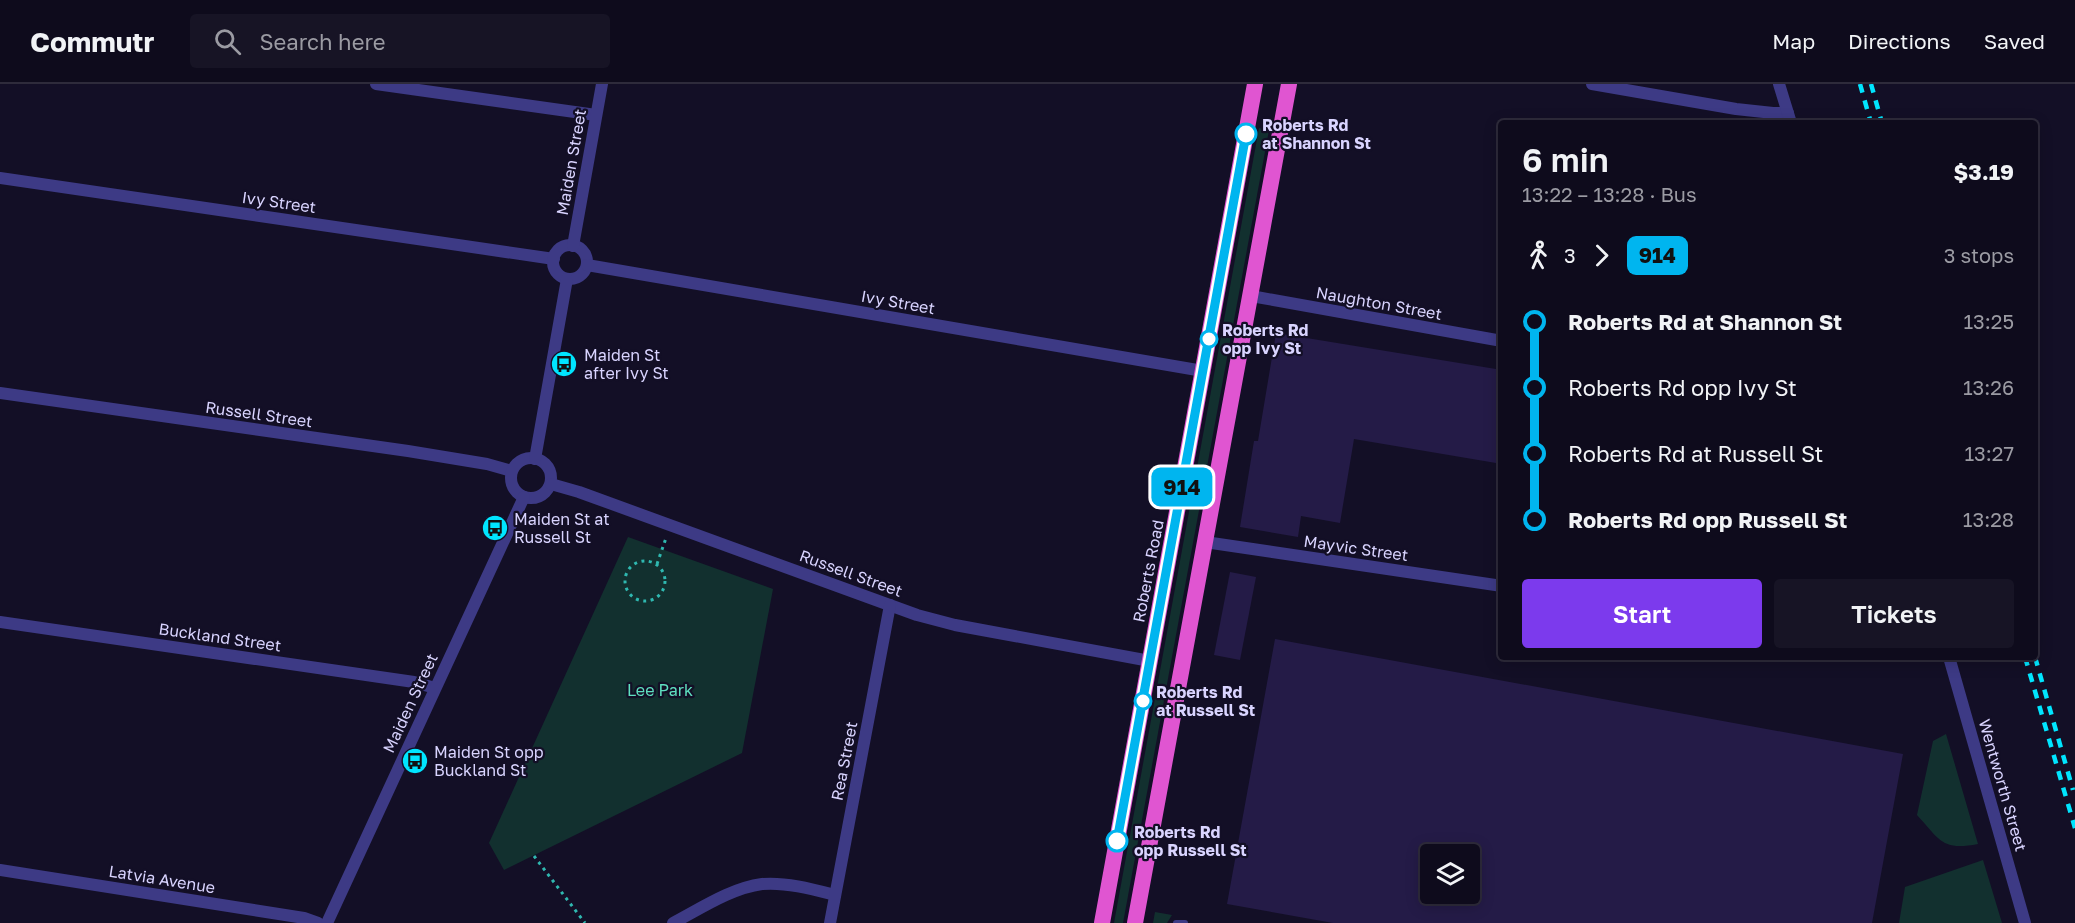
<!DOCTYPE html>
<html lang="en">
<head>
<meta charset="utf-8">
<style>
  body { margin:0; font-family:"Golos Text",sans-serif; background:#171425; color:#f1f3f6; height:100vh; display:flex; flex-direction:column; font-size:22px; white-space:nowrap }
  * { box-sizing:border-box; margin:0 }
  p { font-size:20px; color:#9b9ba3 }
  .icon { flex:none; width:33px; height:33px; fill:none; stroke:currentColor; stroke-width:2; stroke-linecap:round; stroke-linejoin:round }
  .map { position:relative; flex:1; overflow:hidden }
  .panel { position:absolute; left:1498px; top:36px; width:540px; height:540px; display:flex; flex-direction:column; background:#0e0b1c; border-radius:6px; box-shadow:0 3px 15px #0003,0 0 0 2px #2e2b3b }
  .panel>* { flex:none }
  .badge { padding:0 12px; border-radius:9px; font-size:21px; line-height:39px }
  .controls { position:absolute; left:1420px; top:760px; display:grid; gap:12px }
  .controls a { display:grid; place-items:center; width:60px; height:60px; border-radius:6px; background:#0e0b1c; box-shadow:0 3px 15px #0003,0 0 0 2px #2e2b3b; font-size:30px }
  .map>.badge { position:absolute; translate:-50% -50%; box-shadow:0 0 0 3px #fff }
  .legs { display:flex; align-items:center; gap:9px; height:66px; padding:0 24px; font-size:20px }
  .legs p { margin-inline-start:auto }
  .overview { display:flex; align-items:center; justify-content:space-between; height:102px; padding:0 24px }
  h1 { font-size:33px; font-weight:600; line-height:45px }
  .button { display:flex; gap:12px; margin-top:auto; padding:12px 24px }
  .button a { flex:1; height:69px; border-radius:6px; background:#7c3aed; color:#fff; font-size:24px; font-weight:600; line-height:69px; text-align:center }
  .button a+a { background:#171425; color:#f1f3f6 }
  ul { padding:0 24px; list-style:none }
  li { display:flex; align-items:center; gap:21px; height:66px; font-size:22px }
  li i { display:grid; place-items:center; width:9px; height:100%; margin:0 8px; background:currentColor }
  li i::after { content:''; width:15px; height:15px; margin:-8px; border:4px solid; border-radius:50%; background:#0e0b1c }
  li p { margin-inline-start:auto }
  li:first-child i { background:linear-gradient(#0000 50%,currentColor 0) }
  li:last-child i { background:linear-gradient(currentColor 50%,#0000 0) }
  header { display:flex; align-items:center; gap:36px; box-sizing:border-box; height:84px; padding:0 30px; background:#0e0b1c; border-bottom:2px solid #2e2b3b }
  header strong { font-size:28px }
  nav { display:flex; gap:33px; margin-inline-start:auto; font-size:21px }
  .search { width:420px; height:54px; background:#171425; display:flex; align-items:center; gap:15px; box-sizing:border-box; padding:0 21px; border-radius:6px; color:#9b9ba3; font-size:22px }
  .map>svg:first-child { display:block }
  .green { fill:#12302f }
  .building { fill:#241b47; fill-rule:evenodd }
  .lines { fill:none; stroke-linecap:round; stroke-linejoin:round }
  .path { stroke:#2fb8b0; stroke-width:3; stroke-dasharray:3 4.5; stroke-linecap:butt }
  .service { stroke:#3d3a85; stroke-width:6 }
  .minor { stroke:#3d3a85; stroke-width:12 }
  .trunk { stroke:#e055d1; stroke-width:16 }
  .rail { stroke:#00e5ff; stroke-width:4.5; stroke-dasharray:9 8; stroke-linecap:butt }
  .line-1-casing { stroke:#fff; stroke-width:14 }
  .line-1 { stroke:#00b5ef; stroke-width:9 }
  .stop-1-dot { fill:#fff; stroke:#00b5ef; stroke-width:3 }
  .labels { text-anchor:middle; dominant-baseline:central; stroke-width:4.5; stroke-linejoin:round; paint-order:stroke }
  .stop-label { font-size:16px; font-weight:bold; fill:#d9d4ff; stroke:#130f26; text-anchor:start }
  .street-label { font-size:16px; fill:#d9d4ff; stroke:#130f26 }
  .poi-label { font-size:16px; fill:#d9d4ff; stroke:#130f26; text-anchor:start }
  .park-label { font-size:16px; fill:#5fe0c0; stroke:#130f26 }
</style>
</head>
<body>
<header>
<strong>Commutr</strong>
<div class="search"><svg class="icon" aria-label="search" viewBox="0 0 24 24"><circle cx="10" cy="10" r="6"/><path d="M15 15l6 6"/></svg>Search here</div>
<nav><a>Map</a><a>Directions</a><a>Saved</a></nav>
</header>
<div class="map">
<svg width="2075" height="839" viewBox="0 0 2075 839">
  <rect width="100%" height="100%" fill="#130f26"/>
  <g class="green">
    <path d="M1259 44 1269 46 1123 839H1114Z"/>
    <path d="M628 453 773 505 742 669 504 786 489 759Z"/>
    <path d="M1946 650 1978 760C1942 767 1940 756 1917 731L1933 657Z"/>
    <path d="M1983 776 2002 839H1899L1905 803Z"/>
    <path d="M1155 828 1172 831 1167 839H1153Z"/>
  </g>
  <g class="building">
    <path d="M1276 249 1502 286V380L1354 355 1340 439 1301 432 1298 453 1240 443 1254 357H1258Z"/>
    <path d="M1230 488 1256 493 1240 576 1214 571Z"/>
    <path d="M1275 555 1903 670 1872 839H1333L1227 820ZM1431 771H1470V810H1431Z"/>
  </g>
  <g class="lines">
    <g class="path">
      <circle cx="645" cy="497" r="20"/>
      <path d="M657 480 666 454"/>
      <path d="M534 772 585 839"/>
    </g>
    <path class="service" d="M1176 839H1185"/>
    <g class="minor">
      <path d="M376 0 596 31"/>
      <path d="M1592 0 1736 25 1773 29H1788"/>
      <path d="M1779 0 1791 39"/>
      <path d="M0 94 554 175"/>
      <circle cx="570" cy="178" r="17"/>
      <path d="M573 162 602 0"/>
      <path d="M587 181 1203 287"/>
      <path d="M1251 212 1502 257"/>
      <path d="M0 309 408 367 487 380 512 387"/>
      <circle cx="531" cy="394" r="20"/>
      <path d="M535 375 567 195"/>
      <path d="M551 400 579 408 917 531 955 541 1150 577"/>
      <path d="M1205 458 1502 502"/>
      <path d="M0 538 414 598 435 604"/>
      <path d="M1949 573 2025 839"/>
      <path d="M0 786 304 834 318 839"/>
      <path d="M327 839 524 413"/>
      <path d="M673 839C700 825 731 804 762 800 786 798 812 805 835 811"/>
      <path d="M830 839 890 521"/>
    </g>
    <g class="trunk">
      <path d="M1102 839 1255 0"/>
      <path d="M1135 839 1289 0"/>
    </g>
    <g class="rail">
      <path d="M1860 0 1871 39"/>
      <path d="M1871 0 1882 39"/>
      <path d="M2025 573 2075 744"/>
      <path d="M2035 573 2073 706"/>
    </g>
  </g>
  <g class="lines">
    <g class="line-1-casing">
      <path id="line-1" d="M1117 757 1246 50"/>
    </g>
    <use href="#line-1" class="line-1"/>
  </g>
  <defs>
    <g id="bus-disc" transform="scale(1.35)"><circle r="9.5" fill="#00e5ff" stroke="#130f26"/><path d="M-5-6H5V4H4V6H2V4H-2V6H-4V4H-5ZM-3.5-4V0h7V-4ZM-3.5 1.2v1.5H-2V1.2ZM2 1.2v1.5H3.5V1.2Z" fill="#111"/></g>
  </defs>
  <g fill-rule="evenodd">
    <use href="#bus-disc" x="564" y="280"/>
    <use href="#bus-disc" x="495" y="444"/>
    <use href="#bus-disc" x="415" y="677"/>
  </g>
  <g class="stop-1-dot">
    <circle cx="1246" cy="50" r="10"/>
    <circle cx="1209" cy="255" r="8"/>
    <circle cx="1143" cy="617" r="8"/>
    <circle cx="1117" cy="757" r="10"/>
  </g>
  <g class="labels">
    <g class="stop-label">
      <text x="1262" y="41">Roberts Rd<tspan x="1262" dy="18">at Shannon St</tspan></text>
      <text x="1222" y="246">Roberts Rd<tspan x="1222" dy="18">opp Ivy St</tspan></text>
      <text x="1156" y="608">Roberts Rd<tspan x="1156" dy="18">at Russell St</tspan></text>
      <text x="1134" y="748">Roberts Rd<tspan x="1134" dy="18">opp Russell St</tspan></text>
    </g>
    <g class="street-label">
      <text transform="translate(571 78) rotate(-80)">Maiden Street</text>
      <text transform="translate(279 118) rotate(8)">Ivy Street</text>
      <text transform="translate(898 218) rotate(10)">Ivy Street</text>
      <text transform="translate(1379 219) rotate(10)">Naughton Street</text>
      <text transform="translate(259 330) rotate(8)">Russell Street</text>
      <text transform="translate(1356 464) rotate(8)">Mayvic Street</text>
      <text transform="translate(1148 487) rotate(-79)">Roberts Road</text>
      <text transform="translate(851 489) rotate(20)">Russell Street</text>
      <text transform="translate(220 553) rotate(8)">Buckland Street</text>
      <text transform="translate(410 619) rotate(-65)">Maiden Street</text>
      <text transform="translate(844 677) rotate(-79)">Rea Street</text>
      <text transform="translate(2003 701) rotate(74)">Wentworth Street</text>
      <text transform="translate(162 795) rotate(9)">Latvia Avenue</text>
    </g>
    <g class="poi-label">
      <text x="584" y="271">Maiden St<tspan x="584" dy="18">after Ivy St</tspan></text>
      <text x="514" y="435">Maiden St at<tspan x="514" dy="18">Russell St</tspan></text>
      <text x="434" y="668">Maiden St opp<tspan x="434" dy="18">Buckland St</tspan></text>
    </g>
    <g class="park-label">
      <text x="660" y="606">Lee Park</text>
    </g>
  </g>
</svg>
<div class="controls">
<a><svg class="icon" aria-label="layers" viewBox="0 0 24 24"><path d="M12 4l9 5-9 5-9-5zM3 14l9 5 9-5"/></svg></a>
</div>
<b class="badge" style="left:1182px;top:403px;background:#00b5ef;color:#111">914</b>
<section class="panel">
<div class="overview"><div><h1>6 min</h1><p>13:22 – 13:28 · Bus</p></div><b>$3.19</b></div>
<div class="legs"><svg class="icon" aria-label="walk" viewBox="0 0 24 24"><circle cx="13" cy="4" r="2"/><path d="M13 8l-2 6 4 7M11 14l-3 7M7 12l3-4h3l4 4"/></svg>3<svg class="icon" aria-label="forward" viewBox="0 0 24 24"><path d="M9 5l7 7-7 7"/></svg><b class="badge" style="background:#00b5ef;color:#111">914</b><p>3 stops</p></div>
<ul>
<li><i style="color:#00b5ef"></i><b>Roberts Rd at Shannon St</b><p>13:25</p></li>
<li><i style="color:#00b5ef"></i><span>Roberts Rd opp Ivy St</span><p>13:26</p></li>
<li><i style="color:#00b5ef"></i><span>Roberts Rd at Russell St</span><p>13:27</p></li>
<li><i style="color:#00b5ef"></i><b>Roberts Rd opp Russell St</b><p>13:28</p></li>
</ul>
<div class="button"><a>Start</a><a>Tickets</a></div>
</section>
</div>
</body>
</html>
